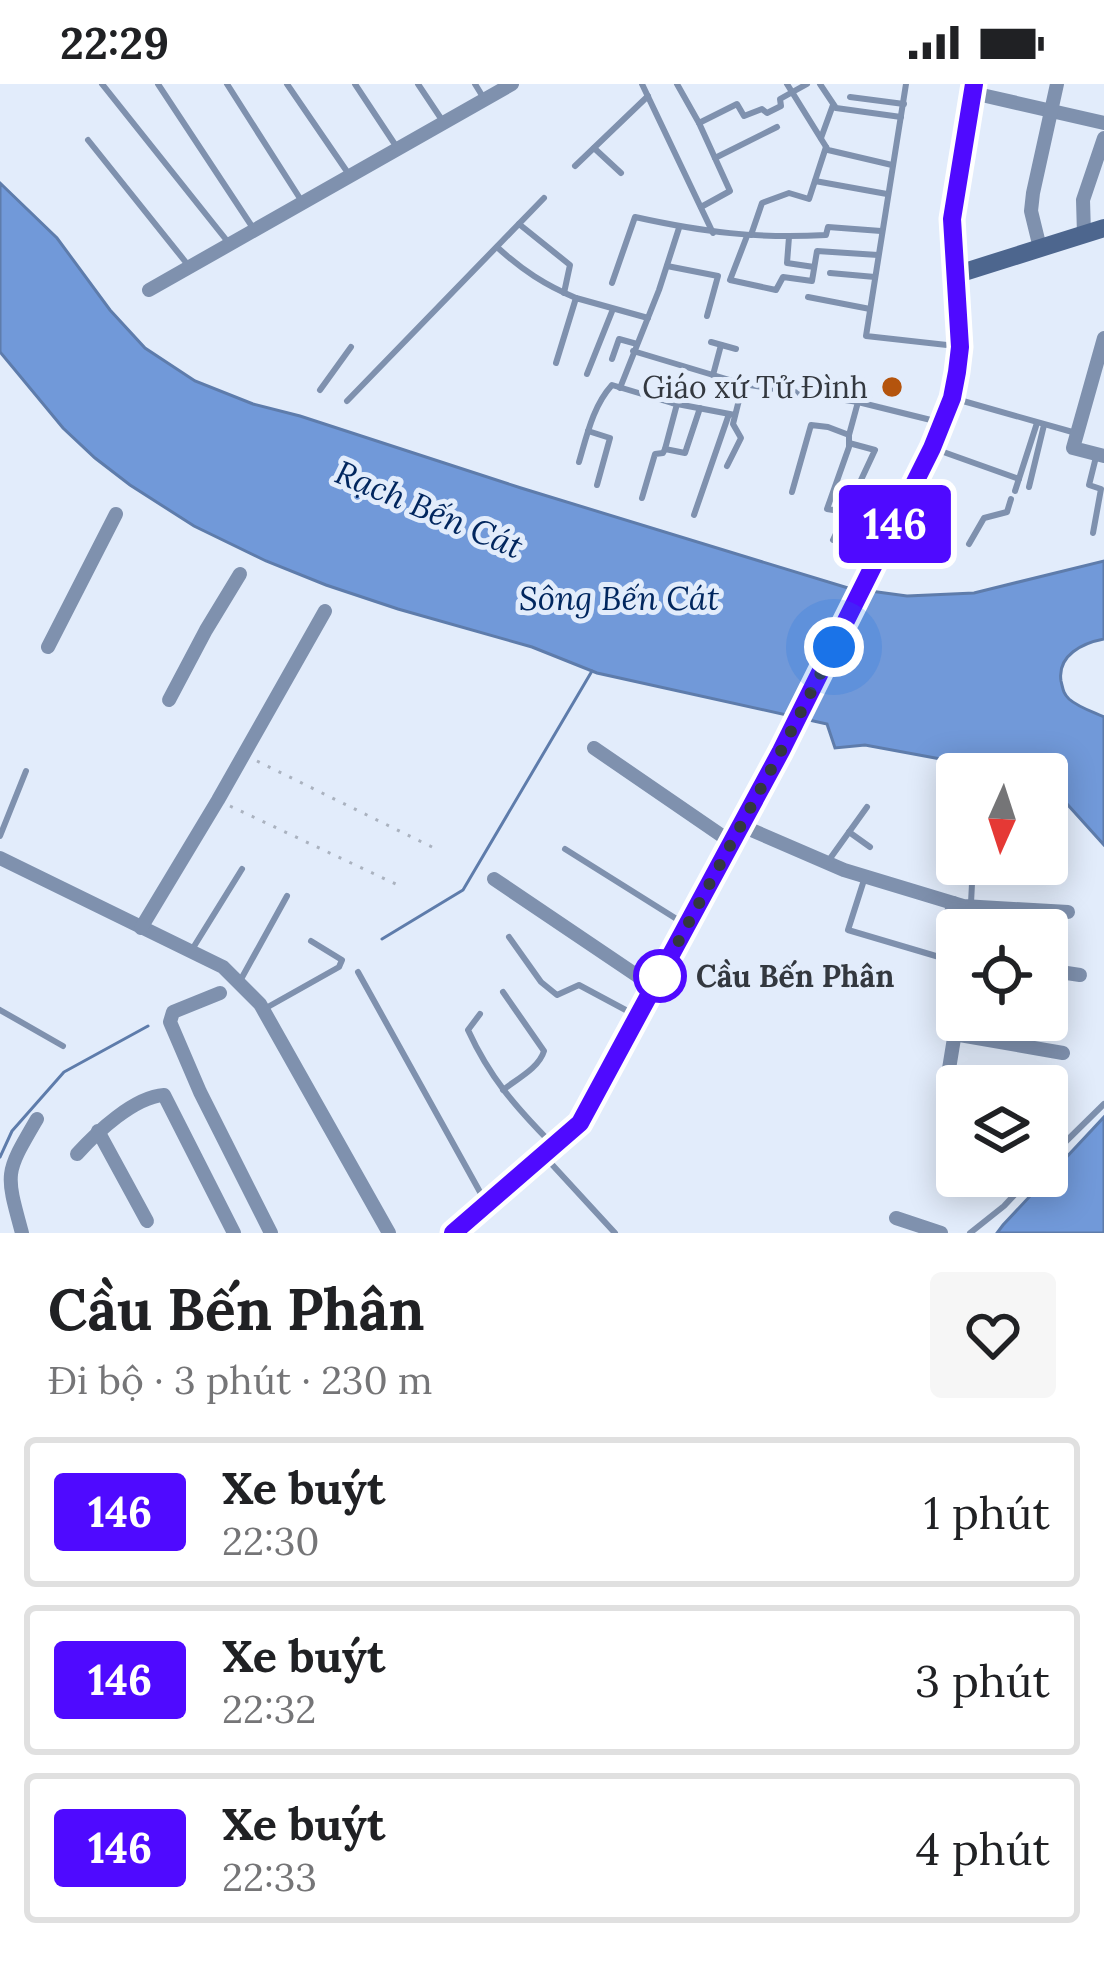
<!DOCTYPE html>
<html lang="vi">
<head>
<meta charset="utf-8">
<style>
  body { margin:0; font-family:Lora,serif; background:#f6f6f6; color:#202124; height:100vh; display:flex; flex-direction:column; font-size:45px; white-space:nowrap }
  * { box-sizing:border-box; margin:0 }
  p { font-size:39px; color:#757577 }
  .icon { flex:none; width:66px; height:66px; fill:none; stroke:currentColor; stroke-width:2; stroke-linecap:round; stroke-linejoin:round }
  .map { position:relative; height:1149px; overflow:hidden }
  .drawer { display:flex; flex-direction:column; background:#fff; flex:1 }
  .drawer>* { flex:none }
  .badge { padding:0 24px; border-radius:9px; font-size:42px; line-height:78px }
  .needle { width:78px; rotate:183deg }
  .controls { position:absolute; left:936px; top:669px; display:grid; gap:24px }
  .controls a { display:grid; place-items:center; width:132px; height:132px; border-radius:12px; background:#fff; box-shadow:0 6px 30px #0003; font-size:60px }
  .you { position:absolute; width:60px; height:60px; margin:-30px; border:9px solid #fff; border-radius:50%; background:#1a73e8; box-shadow:0 0 0 18px #1a73e833 }
  .map>.badge { position:absolute; translate:-50% -50%; box-shadow:0 0 0 6px #fff }
  .round { display:grid; place-items:center; flex:none; width:126px; height:126px; border-radius:12px; background:#f6f6f6 }
  .headline { display:flex; align-items:center; justify-content:space-between; height:204px; padding:0 48px }
  h1 { font-size:57px; font-weight:700; line-height:90px }
  ul { padding:0; list-style:none }
  li { display:flex; align-items:center; gap:36px; height:150px; margin:0 24px 18px; padding:0 24px; border:6px solid #e0e0e0; border-radius:12px }
  li div { flex:1 }
  li b { display:block; font-size:45px }
  li em { font-style:normal }
  li .badge { min-width:132px; font-weight:700; text-align:center }
  .status { display:flex; justify-content:space-between; align-items:center; height:84px; padding:0 60px; background:#fff; direction:ltr }
  .status svg { height:33px; fill:currentColor }
  .map>svg:first-child { display:block }
  .water { fill:#7199d9; stroke:#5e7cab; stroke-width:3 }
  .lines { fill:none; stroke-linecap:round; stroke-linejoin:round }
  .stream { stroke:#5e7cab; stroke-width:3 }
  .path { stroke:#aab2bf; stroke-width:3; stroke-dasharray:3 9; stroke-linecap:butt }
  .lane { stroke:#7f91ae; stroke-width:6 }
  .street { stroke:#7f91ae; stroke-width:14 }
  .secondary { stroke:#4d668e; stroke-width:18 }
  .line-casing { stroke:#fff; stroke-width:27 }
  .line { stroke:#4f0aff; stroke-width:18 }
  .walk { stroke:#33383f; stroke-width:12; stroke-dasharray:0 21.6 }
  .poi-dot { fill:#b4540d; stroke:#e2ecfb; stroke-width:4.5 }
  .stop-dot { fill:#fff; stroke:#4f0aff; stroke-width:6 }
  .labels { text-anchor:middle; dominant-baseline:central; stroke-width:10; stroke-linejoin:round; paint-order:stroke }
  .poi-label { font-size:30px; fill:#33383f; stroke:#e2ecfb; text-anchor:end }
  .stop-label { font-size:30px; font-weight:bold; fill:#33383f; stroke:#e2ecfb; text-anchor:start }
  .water-label { font-size:33px; font-style:italic; fill:#01265e; stroke:#e2ecfb }
</style>
</head>
<body>
<div class="status"><b>22:29</b><svg viewBox="0 0 49 12"><path d="M0 12V9h3v3zM5 12V6h3v6zM10 12V3h3v9zM15 12V0h3v12zM26 1h20v11H26zM47 4h2v5h-2z"/></svg></div>
<div class="map">
<svg width="1104" height="1149" viewBox="0 0 1104 1149">
  <rect width="100%" height="100%" fill="#e2ecfb"/>
  <g class="water">
    <path d="M0 99 57 154 110 226 145 264 195 297 253 320 300 332 521 404 848 504 907 512 974 509 1104 477V555C1083 559 1057 571 1061 597 1063 605 1063 609 1069 615 1078 623 1093 628 1104 633V761L1067 720 1047 709V690H989L946 676 865 661 835 664 827 640 597 589 532 563 398 525 326 501 266 477 194 442 130 401 95 374 63 344 0 268Z"/>
    <path d="M1104 1033V1149H997L1003 1141Z"/>
  </g>
  <g class="lines">
    <g class="stream">
      <path d="M382 855 463 806 592 587"/>
      <path d="M0 1073 12 1047 64 988 148 942"/>
    </g>
    <g class="path">
      <path d="M257 677 434 764"/>
      <path d="M230 722 402 803"/>
    </g>
    <g class="lane">
      <path d="M102 0 228 158"/>
      <path d="M158 0 253 144"/>
      <path d="M227 0 301 116"/>
      <path d="M287 0 348 89"/>
      <path d="M355 0 396 62"/>
      <path d="M418 0 442 36"/>
      <path d="M475 0 483 13"/>
      <path d="M642 0 713 149"/>
      <path d="M677 0 699 39"/>
      <path d="M787 0 828 66 892 81"/>
      <path d="M820 0 836 24 901 33"/>
      <path d="M906 0 866 252 956 262"/>
      <path d="M850 13 904 20"/>
      <path d="M821 54 833 21"/>
      <path d="M88 56 188 181"/>
      <path d="M594 64 621 89"/>
      <path d="M715 74 777 43"/>
      <path d="M575 82 648 12"/>
      <path d="M815 97 887 110"/>
      <path d="M701 123 730 107 699 39 737 20 744 32 762 25 767 29 781 22 780 15 807 0"/>
      <path d="M519 140 570 181 564 209"/>
      <path d="M751 151 762 119 789 109 809 115 826 63"/>
      <path d="M747 152 730 196 776 206 783 193 812 197 817 167 878 171"/>
      <path d="M789 153 787 179 814 183"/>
      <path d="M497 163C522 186 545 201 576 214"/>
      <path d="M667 182 718 192 707 232"/>
      <path d="M830 189 875 193"/>
      <path d="M612 199 635 133C703 148 757 155 826 151L828 143 881 147"/>
      <path d="M808 213 870 225"/>
      <path d="M711 258 736 265"/>
      <path d="M633 267 743 300 858 318 939 338"/>
      <path d="M612 275 619 255 637 260"/>
      <path d="M556 279 576 214 648 234"/>
      <path d="M587 290 613 225"/>
      <path d="M713 291 721 261"/>
      <path d="M620 304 659 206 679 144"/>
      <path d="M320 306 351 263"/>
      <path d="M956 315 1076 349"/>
      <path d="M347 317 544 114"/>
      <path d="M588 347 610 354 597 401"/>
      <path d="M665 365 685 369 700 324"/>
      <path d="M935 365 1019 395"/>
      <path d="M579 378C587 351 593 322 612 301L672 319 735 331"/>
      <path d="M727 382 741 354 733 340 743 300"/>
      <path d="M1029 403 1044 341"/>
      <path d="M1015 407 1037 339"/>
      <path d="M792 408 811 341 828 343 849 351"/>
      <path d="M642 414 655 370 663 369 665 365 677 320"/>
      <path d="M846 428 827 425 849 363V351L858 318"/>
      <path d="M694 431 729 330"/>
      <path d="M1093 449 1101 405 1089 401 1096 373"/>
      <path d="M833 456 875 366 849 359"/>
      <path d="M969 460 984 434 1007 428 1011 415"/>
      <path d="M849 748 870 763"/>
      <path d="M0 752 26 687"/>
      <path d="M565 765 683 839"/>
      <path d="M829 776 867 723"/>
      <path d="M864 796 848 846 946 875"/>
      <path d="M971 819 973 780"/>
      <path d="M509 853 541 898 557 911 579 901 635 931"/>
      <path d="M193 864 242 785"/>
      <path d="M358 888 485 1117"/>
      <path d="M240 897 287 812"/>
      <path d="M266 924 339 883 342 876 311 857"/>
      <path d="M0 926 63 962"/>
      <path d="M480 930 468 946C490 994 515 1022 551 1059"/>
      <path d="M503 1006C517 995 539 984 544 967L503 908"/>
      <path d="M546 1074 615 1149"/>
      <path d="M1047 1076 1104 1020"/>
      <path d="M970 1149 1004 1122 1032 1092"/>
    </g>
    <g class="street">
      <path d="M973 9 1104 39"/>
      <path d="M1084 150 1083 116 1104 54"/>
      <path d="M1040 164 1031 127 1033 109 1057 0"/>
      <path d="M149 206 512 0"/>
      <path d="M1104 254 1073 364 1104 372"/>
      <path d="M48 563 116 430"/>
      <path d="M169 616 206 546 240 490"/>
      <path d="M594 664 731 758"/>
      <path d="M740 741 844 786 963 822 1068 828"/>
      <path d="M0 774 223 883 260 920 389 1149"/>
      <path d="M494 795 654 903"/>
      <path d="M953 819 944 868 950 876 957 880"/>
      <path d="M141 844 218 716 325 527"/>
      <path d="M1047 886 1080 891"/>
      <path d="M220 909 173 928 170 938 200 1008 271 1149"/>
      <path d="M954 950 1063 969"/>
      <path d="M948 991 957 936"/>
      <path d="M98 1047 147 1137"/>
      <path d="M77 1070C97 1048 134 1013 164 1011L234 1149"/>
      <path d="M896 1134 941 1149"/>
      <path d="M22 1149C5 1087 5 1090 37 1035"/>
    </g>
    <g class="secondary">
      <path d="M955 191 1104 144"/>
      <path d="M452 1149 580 1039 781 667 932 364 952 314 957 288 960 263 952 135 974 0"/>
    </g>
  </g>
  <g class="lines">
    <g class="line-casing">
      <path id="line" d="M453 1149 580 1039 781 667 932 364 952 314 957 288 960 263 952 135 974 0"/>
    </g>
    <use href="#line" class="line"/>
    <path class="walk" d="M660 892 654 903 781 667 834 563"/>
  </g>
  <circle class="poi-dot" cx="892" cy="303" r="12"/>
  <circle class="stop-dot" cx="660" cy="892" r="24"/>
  <g class="labels">
    <g class="poi-label">
      <text x="868" y="303">Giáo xứ Tử Đình</text>
    </g>
    <g class="stop-label">
      <text x="696" y="892">Cầu Bến Phân</text>
    </g>
    <g class="water-label">
      <text transform="translate(429 425) rotate(23)">Rạch Bến Cát</text>
      <text x="619" y="514">Sông Bến Cát</text>
    </g>
  </g>
</svg>
<div class="controls">
<a><svg class="needle" viewBox="-14 -14 28 28"><path d="M0-13l5 13h-10z" fill="#e53935"/><path d="M0 13l5-13h-10z" fill="#757577"/></svg></a>
<a><svg class="icon" aria-label="locate" viewBox="0 0 24 24"><circle cx="12" cy="12" r="6"/><path d="M12 2v4M12 18v4M2 12h4M18 12h4"/></svg></a>
<a><svg class="icon" aria-label="layers" viewBox="0 0 24 24"><path d="M12 4l9 5-9 5-9-5zM3 14l9 5 9-5"/></svg></a>
</div>
<div class="you" style="left:834px;top:563px"></div>
<b class="badge" style="left:895px;top:440px;background:#4f0aff;color:#fff">146</b>
</div>
<section class="drawer">
<div class="headline"><div><h1>Cầu Bến Phân</h1><p>Đi bộ · 3 phút · 230 m</p></div><a class="round"><svg class="icon" aria-label="heart" viewBox="0 0 24 24"><path d="M12 20l-8-8c-3-5 5-10 8-4 3-6 11-1 8 4z"/></svg></a></div>
<ul>
<li><span class="badge" style="background:#4f0aff;color:#fff">146</span><div><b>Xe buýt</b><p>22:30</p></div><em>1 phút</em></li>
<li><span class="badge" style="background:#4f0aff;color:#fff">146</span><div><b>Xe buýt</b><p>22:32</p></div><em>3 phút</em></li>
<li><span class="badge" style="background:#4f0aff;color:#fff">146</span><div><b>Xe buýt</b><p>22:33</p></div><em>4 phút</em></li>
</ul>
</section>
</body>
</html>
